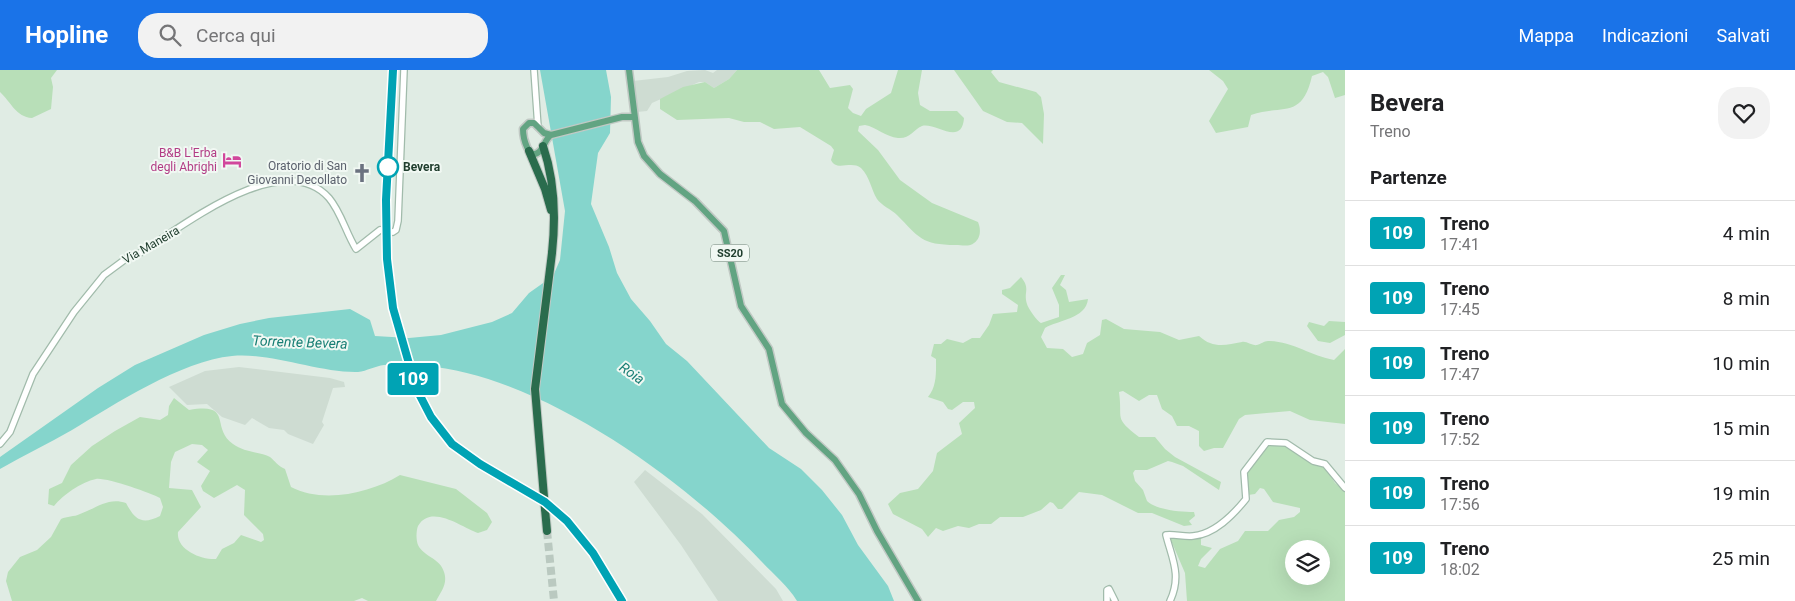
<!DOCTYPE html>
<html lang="it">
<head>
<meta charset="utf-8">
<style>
  body { margin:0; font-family:Roboto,sans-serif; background:#f2f2f2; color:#202124; height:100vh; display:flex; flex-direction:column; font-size:19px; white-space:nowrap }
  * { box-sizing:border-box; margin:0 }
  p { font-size:16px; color:#757577 }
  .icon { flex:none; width:28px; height:28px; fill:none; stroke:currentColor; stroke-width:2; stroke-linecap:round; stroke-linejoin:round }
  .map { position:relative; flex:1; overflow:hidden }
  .sheet { display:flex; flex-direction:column; background:#fff; width:450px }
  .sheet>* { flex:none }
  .badge { padding:0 10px; border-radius:4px; font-size:18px; line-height:32px }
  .fabs { position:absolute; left:1285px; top:470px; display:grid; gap:10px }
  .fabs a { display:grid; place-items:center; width:45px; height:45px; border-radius:50%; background:#fff; box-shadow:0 5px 20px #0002; font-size:25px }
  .map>.badge { position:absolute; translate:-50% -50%; box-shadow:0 0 0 2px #fff }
  h2 { padding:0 25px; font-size:19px; line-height:45px }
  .round { display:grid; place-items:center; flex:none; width:52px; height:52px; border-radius:20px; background:#f2f2f2 }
  .overview { display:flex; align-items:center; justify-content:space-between; height:85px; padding:0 25px }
  h1 { font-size:24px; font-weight:700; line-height:38px }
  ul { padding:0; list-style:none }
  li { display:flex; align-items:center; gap:15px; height:65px; padding:0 25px; border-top:1px solid #e0e0e0 }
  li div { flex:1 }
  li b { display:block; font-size:19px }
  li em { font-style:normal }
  li .badge { min-width:55px; font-weight:700; text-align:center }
  header { display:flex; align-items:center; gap:30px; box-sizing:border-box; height:70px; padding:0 25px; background:#1a73e8; color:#fff }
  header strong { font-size:24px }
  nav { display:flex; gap:28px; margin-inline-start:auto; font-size:18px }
  .search { width:350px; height:45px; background:#f2f2f2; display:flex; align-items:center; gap:12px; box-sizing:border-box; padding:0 18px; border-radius:20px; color:#757577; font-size:19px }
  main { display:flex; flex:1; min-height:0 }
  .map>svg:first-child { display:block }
  .built { fill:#cedcd2 }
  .green { fill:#b8dfb8; fill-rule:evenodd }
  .water { fill:#85d5cc }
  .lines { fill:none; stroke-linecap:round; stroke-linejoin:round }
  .secondary-tunnel { stroke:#bac9c0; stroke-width:5.5; stroke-dasharray:5.5 3; stroke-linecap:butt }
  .highway-tunnel { stroke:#bac9c0; stroke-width:8; stroke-dasharray:8 4; stroke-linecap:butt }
  .secondary-casing { stroke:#a1bbab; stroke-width:8 }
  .primary-casing { stroke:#c1c9c4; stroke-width:9 }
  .highway-casing { stroke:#c1c9c4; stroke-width:10 }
  .secondary { stroke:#fff; stroke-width:5.5 }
  .primary { stroke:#62a482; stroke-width:6 }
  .highway { stroke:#2a6c4d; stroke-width:8 }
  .rail { stroke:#5a7969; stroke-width:1; stroke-dasharray:10 5; stroke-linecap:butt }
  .highway-bridge-casing { stroke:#c1c9c4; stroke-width:10; stroke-linecap:butt }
  .highway-bridge { stroke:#2a6c4d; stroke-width:8 }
  .line-casing { stroke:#fff; stroke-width:11 }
  .line { stroke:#00a3b4; stroke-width:8 }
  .stop-dot { fill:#fff; stroke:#00a3b4; stroke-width:2.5 }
  .labels { text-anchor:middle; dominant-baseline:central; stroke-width:4; stroke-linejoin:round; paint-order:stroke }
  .shield { fill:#f1f8f3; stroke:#5f7669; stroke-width:1 }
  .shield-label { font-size:11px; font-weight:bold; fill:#203e2e }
  .hotel-label { font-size:12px; fill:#b23c85; stroke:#f1f8f3; text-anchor:end }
  .worship-label { font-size:12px; fill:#5b616d; stroke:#f1f8f3; text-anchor:end }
  .stop-label { font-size:12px; font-weight:bold; fill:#203e2e; stroke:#f1f8f3; text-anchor:start }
  .street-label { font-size:12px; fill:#203e2e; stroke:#f1f8f3 }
  .water-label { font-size:14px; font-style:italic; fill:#167d73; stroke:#f1f8f3 }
</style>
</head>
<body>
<header>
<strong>Hopline</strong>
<div class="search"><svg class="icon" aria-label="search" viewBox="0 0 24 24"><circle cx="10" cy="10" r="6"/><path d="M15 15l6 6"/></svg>Cerca qui</div>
<nav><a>Mappa</a><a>Indicazioni</a><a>Salvati</a></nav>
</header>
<main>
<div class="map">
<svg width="1345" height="531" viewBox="0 0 1345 531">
  <rect width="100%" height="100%" fill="#e0ece4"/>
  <g class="built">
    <path d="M705 0 713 3 717 0H737L729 9 714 18 705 12H699L652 33 647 41 637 42 633 11 668 7 687 1Z"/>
    <path d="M239 297 330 308 344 312 345 317 333 318 322 352 324 355 313 374 288 364 284 360 269 358 252 348 245 355 222 347 207 334 187 335 169 317 205 301Z"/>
    <path d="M645 400 702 444 776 519 783 531H718L681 475 634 412Z"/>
  </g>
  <g class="green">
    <path d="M0 0H57L51 8 53 17 51 39 32 48C16 47 11 32 0 22Z"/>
    <path d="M737 0H819L830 18 850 15 853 19 848 38 853 43 861 46 866 39 891 23 898 0H922L918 23 920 35 930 41H957L964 48C962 77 935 52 922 56 913 60 910 69 898 68 886 67 876 57 865 55L859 56 858 61 878 80 900 110 932 133 978 152C981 159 981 168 974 173 970 177 961 175 956 175 921 175 919 167 897 145 892 140 881 135 877 129 871 119 870 107 861 98 851 90 836 102 831 90L834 80 831 76 800 57 774 59 760 52H744L729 48 677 50 660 39V29L683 17 705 12 714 18 729 9Z"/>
    <path d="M954 0H993L991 2 999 12 1036 22 1041 27 1044 44 1043 74 1022 53 1007 52 983 41Z"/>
    <path d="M1209 0H1345V25L1335 28 1328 7 1323 2 1312 6C1302 50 1283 34 1251 45L1248 57 1216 63 1209 51 1228 19 1223 11Z"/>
    <path d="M1061 205H1065L1060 215 1066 220 1069 232 1088 229C1086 249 1058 250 1045 258L1041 267 1047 278 1063 279 1072 287 1083 284 1087 273 1100 265 1102 250 1106 249 1124 259 1160 262 1179 270 1199 266C1213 279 1226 275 1242 272 1247 271 1252 276 1257 275 1261 274 1264 271 1268 271 1292 271 1311 286 1334 290L1345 279V354L1310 350 1290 341 1245 345 1239 349 1223 378H1214L1204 381 1199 376V361L1189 356H1177L1172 346 1162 339 1157 325H1149L1139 331 1123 321 1119 322C1123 350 1113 347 1139 367H1155L1165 379 1175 387 1221 412 1219 420 1183 396 1172 392 1168 391 1147 400H1135L1133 403 1135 411 1143 420 1147 431C1157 440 1180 442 1194 442L1195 446 1189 451 1192 455 1184 456 1152 443H1138L1102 425 1079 422 1062 439H1058L1053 433 1050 432 1041 440 1023 447H1000L991 454H979L969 458 958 456 943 461 936 458 928 467 922 459 893 444 888 434 900 423 918 419 933 401 937 383 962 364 959 353 975 338 974 332H963L952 340 948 339 943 332 928 327C937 316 936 302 936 289L931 286 934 274H941L947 269 963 273 972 268H980L989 255 993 244 1017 242 1018 235 1002 224V220L1010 218 1021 207C1031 219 1023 222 1027 234 1028 238 1037 251 1041 253L1059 247V235L1052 218Z"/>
    <path d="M1329 251 1345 252V265L1330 273 1318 271 1307 256 1309 252 1324 256Z"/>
    <path d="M174 328 189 340C234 332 210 358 233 374 245 383 262 382 270 387 275 391 278 396 285 399L291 417C323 434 371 423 400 405L456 419 487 443 492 452 487 460 478 463C463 458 431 433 418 456 416 461 416 470 418 475 424 487 440 488 444 502 448 514 441 521 436 531H368L362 528 354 531H12L6 511 8 502 20 487 37 480 51 467 61 449C67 446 74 447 80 444 97 438 108 427 126 433 135 450 142 455 160 446L163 437 160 428C151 423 105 407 96 409 81 412 63 425 54 436L48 434 49 419 62 413 71 395 92 376 115 361 140 347 160 350 168 345 169 336ZM192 374 202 375 208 380 197 392 210 401 201 416 203 421 214 428 237 415 245 420 244 445 263 464 264 470 261 472 241 465 234 473 222 479 216 489C202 490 176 480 178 462L201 437 192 420 169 418 171 392 175 382Z"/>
    <path d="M1269 374 1284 375 1325 397 1335 413 1345 421V531H1187L1185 503 1170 468H1201V475L1212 478 1201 489 1198 496 1205 498 1220 479 1238 471 1245 461H1268L1279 450 1294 447 1300 442V438L1273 432 1264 419 1260 418 1255 424 1248 425 1245 403 1262 379ZM1294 479H1321V506H1294Z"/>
  </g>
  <path class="water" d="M540 0H606L611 27 610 63 598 83 591 134 609 177 617 203 631 229 650 251 666 274 687 291 769 378 801 399 822 420 842 445 858 475 888 516 894 531H797C788 516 773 504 761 491 684 409 540 305 425 296 412 295 397 294 384 295 375 296 367 301 358 302 319 303 270 282 232 286 181 291 115 334 72 360 48 374 24 385 0 399V387L98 318 135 295 204 265 240 254 269 248 350 239 370 250 375 266 409 268 441 265 492 252 512 243 529 223 553 206 560 190 565 141Z"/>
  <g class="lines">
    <path class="secondary-tunnel" d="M380 160 393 162"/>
    <path class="highway-tunnel" d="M547 461 554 531"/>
    <g class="secondary-casing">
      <g id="secondary">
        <path d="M534 0 538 57"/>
        <path d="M393 162 396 160 398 151 404 0"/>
        <path d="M0 374 10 362 33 304 74 242 104 205 127 188 140 183C182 157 283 76 329 128 341 142 346 163 356 179L380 160"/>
        <path d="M1107 531V520L1109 519 1115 531"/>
        <path d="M1170 531C1182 505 1172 489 1166 465 1175 464 1184 467 1193 466 1215 464 1233 445 1246 429L1244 402 1267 372 1286 373 1313 391 1325 394 1345 418"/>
      </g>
    </g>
    <g class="primary-casing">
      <g id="primary">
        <path d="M629 0 638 72 644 86 660 104 695 131 724 161 741 236 769 279 782 334 806 363 835 390 859 424 877 461 918 531"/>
        <path d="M551 65 544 63 534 53H529L523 59C523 66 528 93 540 81 545 76 545 69 551 65L622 47H634"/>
      </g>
    </g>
    <g class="highway-casing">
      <g id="highway">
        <path d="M543 76C555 111 556 146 552 183"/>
        <path d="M529 81 545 119 551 140"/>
        <path d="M545 439 547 461"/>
      </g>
    </g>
    <use href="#secondary" class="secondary"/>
    <use href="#primary" class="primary"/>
    <use href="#highway" class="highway"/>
    <path class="rail" d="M393 0C387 69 380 155 390 223 393 243 400 262 405 282 415 318 428 352 456 377 483 401 518 412 546 433 580 458 600 496 622 531"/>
    <g class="highway-bridge-casing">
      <path id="highway-bridge" d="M545 439 535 319 552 183"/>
    </g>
    <use href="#highway-bridge" class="highway-bridge"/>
  </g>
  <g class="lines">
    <g class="line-casing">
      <path id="line" d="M393 0 386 130 387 189 393 238 416 318 431 347 452 374 480 394 545 432 567 451 593 483 622 531"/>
    </g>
    <use href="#line" class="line"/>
  </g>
  <defs>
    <g id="hotel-bare" transform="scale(1.5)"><path d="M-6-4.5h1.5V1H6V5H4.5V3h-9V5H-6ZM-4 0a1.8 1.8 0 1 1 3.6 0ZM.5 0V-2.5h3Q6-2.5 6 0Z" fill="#d1479c" stroke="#f1f8f3" stroke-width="2.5" paint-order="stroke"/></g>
    <g id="church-bare" transform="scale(1.5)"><path d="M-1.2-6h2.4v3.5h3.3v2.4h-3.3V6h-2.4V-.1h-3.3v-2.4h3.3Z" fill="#6b7280" stroke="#f1f8f3" stroke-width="2.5" paint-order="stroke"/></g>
  </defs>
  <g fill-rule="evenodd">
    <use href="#hotel-bare" x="232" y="90"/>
    <use href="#church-bare" x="362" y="103"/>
  </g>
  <circle class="stop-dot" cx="388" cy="97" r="10"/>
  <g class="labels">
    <rect class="shield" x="711" y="174.5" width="38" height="17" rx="4"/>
    <g class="shield-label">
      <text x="730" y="183">SS20</text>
    </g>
    <g class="hotel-label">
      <text x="217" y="83">B&amp;B L'Erba<tspan x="217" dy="14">degli Abrighi</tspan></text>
    </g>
    <g class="worship-label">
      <text x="347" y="96">Oratorio di San<tspan x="347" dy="14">Giovanni Decollato</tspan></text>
    </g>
    <g class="stop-label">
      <text x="403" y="97">Bevera</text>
    </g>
    <g class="street-label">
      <text transform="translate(151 175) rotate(-30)">Via Maneira</text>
    </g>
    <g class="water-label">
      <text transform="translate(300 272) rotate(2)">Torrente Bevera</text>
      <text transform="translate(632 303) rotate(35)">Roia</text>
    </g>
  </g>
</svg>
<div class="fabs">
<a><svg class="icon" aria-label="layers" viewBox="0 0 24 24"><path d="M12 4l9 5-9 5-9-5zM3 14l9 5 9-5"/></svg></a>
</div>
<b class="badge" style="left:413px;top:309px;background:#00a3b4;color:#fff">109</b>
</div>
<section class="sheet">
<div class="overview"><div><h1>Bevera</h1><p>Treno</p></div><a class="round"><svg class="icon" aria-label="heart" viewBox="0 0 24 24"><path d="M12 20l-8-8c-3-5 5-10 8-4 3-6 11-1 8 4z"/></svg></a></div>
<h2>Partenze</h2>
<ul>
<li><span class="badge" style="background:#00a3b4;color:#fff">109</span><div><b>Treno</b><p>17:41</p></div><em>4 min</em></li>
<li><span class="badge" style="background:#00a3b4;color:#fff">109</span><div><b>Treno</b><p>17:45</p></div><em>8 min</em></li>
<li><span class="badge" style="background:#00a3b4;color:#fff">109</span><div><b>Treno</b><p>17:47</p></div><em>10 min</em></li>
<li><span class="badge" style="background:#00a3b4;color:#fff">109</span><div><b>Treno</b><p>17:52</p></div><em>15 min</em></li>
<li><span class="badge" style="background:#00a3b4;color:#fff">109</span><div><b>Treno</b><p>17:56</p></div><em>19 min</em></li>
<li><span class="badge" style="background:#00a3b4;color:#fff">109</span><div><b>Treno</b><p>18:02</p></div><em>25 min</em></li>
</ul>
</section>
</main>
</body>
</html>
